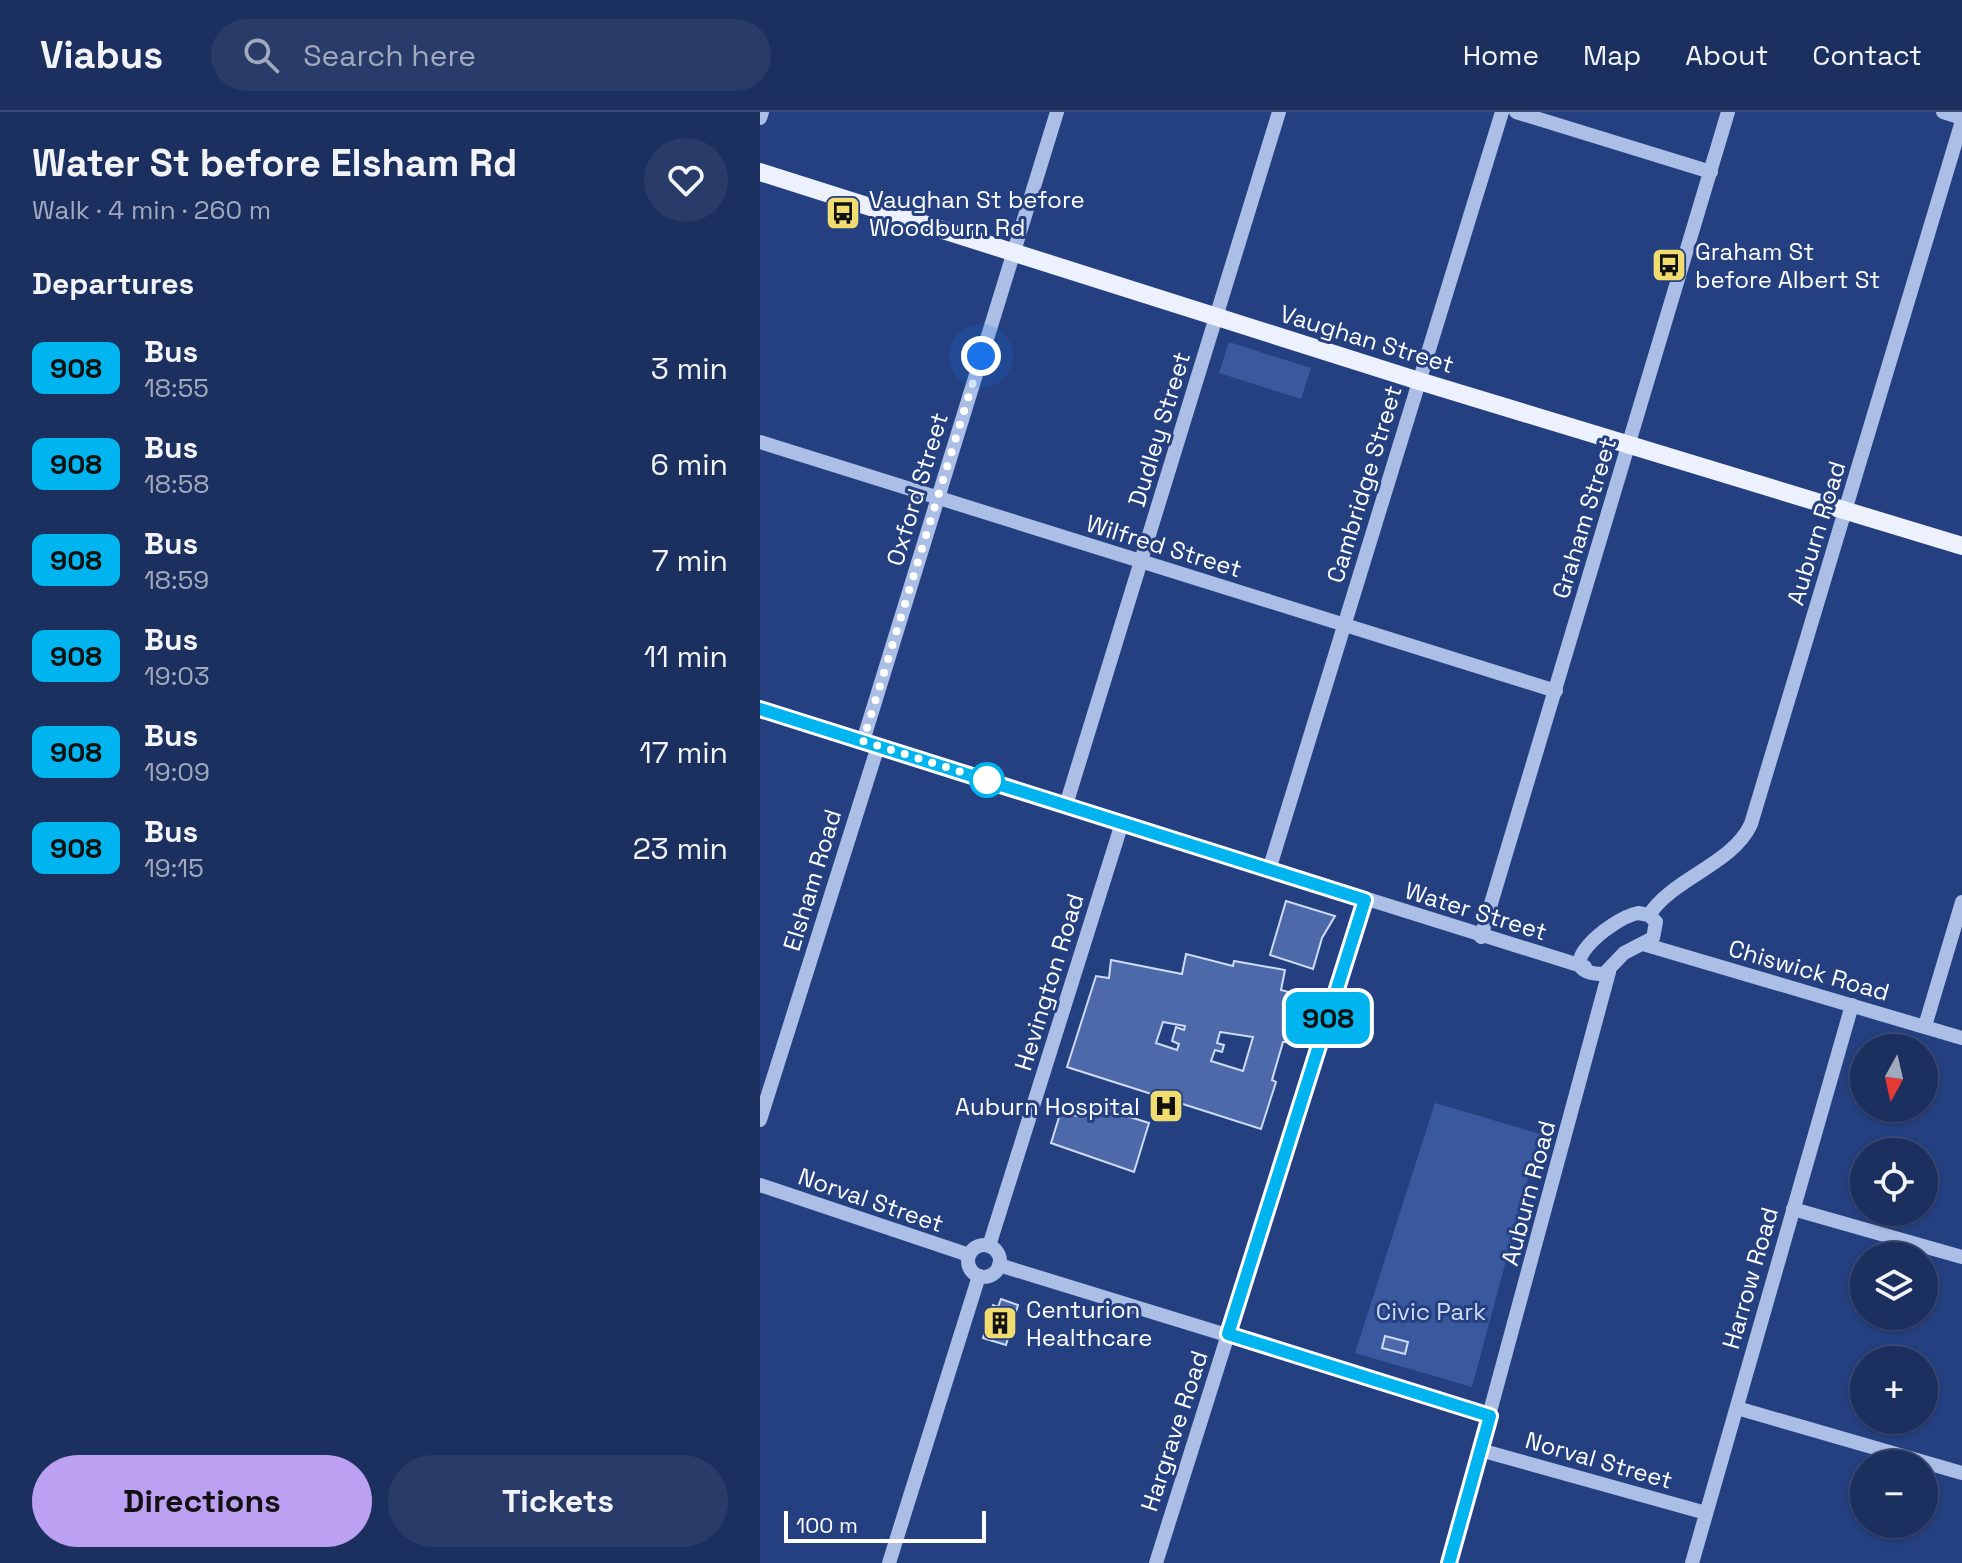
<!DOCTYPE html>
<html lang="en">
<head>
<meta charset="utf-8">
<style>
  body { margin:0; font-family:"Space Grotesk",sans-serif; background:#293c69; color:#f1f3f6; height:100vh; display:flex; flex-direction:column; font-size:30px; white-space:nowrap }
  * { box-sizing:border-box; margin:0 }
  p { font-size:26px; color:#a0a9bd }
  .icon { flex:none; width:44px; height:44px; fill:none; stroke:currentColor; stroke-width:2; stroke-linecap:round; stroke-linejoin:round }
  .map { position:relative; flex:1; overflow:hidden }
  .drawer { display:flex; flex-direction:column; background:#1c3060; width:760px }
  .drawer>* { flex:none }
  .badge { padding:0 16px; border-radius:12px; font-size:28px; line-height:52px }
  .needle { width:52px; rotate:188deg }
  .fabs { position:absolute; left:1090px; top:922px; display:grid; gap:16px }
  .fabs a { display:grid; place-items:center; width:88px; height:88px; border-radius:50%; background:#1c3060; box-shadow:0 2px 6px #0004,0 0 0 2px #3a4b75; font-size:40px }
  .scale { position:absolute; left:24px; bottom:20px; width:202px; box-sizing:border-box; padding-left:8px; border:4px solid #fff; border-top:0; font-size:22px; line-height:28px; white-space:nowrap; color:#fff; -webkit-text-stroke:6px #254080; paint-order:stroke }
  .you { position:absolute; width:40px; height:40px; margin:-20px; border:6px solid #fff; border-radius:50%; background:#1a73e8; box-shadow:0 0 0 12px #1a73e833 }
  .map>.badge { position:absolute; translate:-50% -50%; box-shadow:0 0 0 4px #fff }
  h2 { padding:0 32px; font-size:30px; line-height:72px }
  .round { display:grid; place-items:center; flex:none; width:84px; height:84px; border-radius:42px; background:#293c69 }
  .headline { display:flex; align-items:center; justify-content:space-between; height:136px; padding:0 32px }
  h1 { font-size:38px; font-weight:800; line-height:60px }
  .action { display:flex; gap:16px; margin-top:auto; padding:16px 32px }
  .action a { flex:1; height:92px; border-radius:48px; background:#bca0f2; color:#111; font-size:32px; font-weight:800; line-height:92px; text-align:center }
  .action a+a { background:#293c69; color:#f1f3f6 }
  ul { padding:0; list-style:none }
  li { display:flex; align-items:center; gap:24px; height:96px; padding:0 32px }
  li div { flex:1 }
  li b { display:block; font-size:30px }
  li em { font-style:normal }
  li .badge { min-width:88px; font-weight:700; text-align:center }
  header { display:flex; align-items:center; gap:48px; box-sizing:border-box; height:112px; padding:0 40px; background:#1c3060; border-bottom:2px solid #3a4b75 }
  header strong { font-size:38px }
  nav { display:flex; gap:44px; margin-inline-start:auto; font-size:28px }
  .search { width:560px; height:72px; background:#293c69; display:flex; align-items:center; gap:20px; box-sizing:border-box; padding:0 28px; border-radius:44px; color:#a0a9bd; font-size:30px }
  main { display:flex; flex:1; min-height:0 }
  .map>svg:first-child { display:block }
  .green { fill:#39589d }
  .building { fill:#4d69a9; stroke:#cedbf5; stroke-width:2; fill-rule:evenodd }
  .lines { fill:none; stroke-linecap:round; stroke-linejoin:round }
  .minor { stroke:#abbee6; stroke-width:14 }
  .major { stroke:#ecf1fd; stroke-width:18 }
  .line-casing { stroke:#fff; stroke-width:18 }
  .line { stroke:#00b5ef; stroke-width:12 }
  .walk { stroke:#fff; stroke-width:8; stroke-dasharray:0 14.4 }
  .stop-dot { fill:#fff; stroke:#00b5ef; stroke-width:4 }
  .labels { text-anchor:middle; dominant-baseline:central; stroke-width:6; stroke-linejoin:round; paint-order:stroke }
  .poi-label { font-size:24px; fill:#fff; stroke:#254080; text-anchor:start }
  .street-label { font-size:24px; fill:#fff; stroke:#254080 }
  .park-label { font-size:24px; fill:#cedbf5; stroke:#254080 }
</style>
</head>
<body>
<header>
<strong>Viabus</strong>
<div class="search"><svg class="icon" aria-label="search" viewBox="0 0 24 24"><circle cx="10" cy="10" r="6"/><path d="M15 15l6 6"/></svg>Search here</div>
<nav><a>Home</a><a>Map</a><a>About</a><a>Contact</a></nav>
</header>
<main>
<section class="drawer">
<div class="headline"><div><h1>Water St before Elsham Rd</h1><p>Walk · 4 min · 260 m</p></div><a class="round"><svg class="icon" aria-label="heart" viewBox="0 0 24 24"><path d="M12 20l-8-8c-3-5 5-10 8-4 3-6 11-1 8 4z"/></svg></a></div>
<h2>Departures</h2>
<ul>
<li><span class="badge" style="background:#00b5ef;color:#111">908</span><div><b>Bus</b><p>18:55</p></div><em>3 min</em></li>
<li><span class="badge" style="background:#00b5ef;color:#111">908</span><div><b>Bus</b><p>18:58</p></div><em>6 min</em></li>
<li><span class="badge" style="background:#00b5ef;color:#111">908</span><div><b>Bus</b><p>18:59</p></div><em>7 min</em></li>
<li><span class="badge" style="background:#00b5ef;color:#111">908</span><div><b>Bus</b><p>19:03</p></div><em>11 min</em></li>
<li><span class="badge" style="background:#00b5ef;color:#111">908</span><div><b>Bus</b><p>19:09</p></div><em>17 min</em></li>
<li><span class="badge" style="background:#00b5ef;color:#111">908</span><div><b>Bus</b><p>19:15</p></div><em>23 min</em></li>
</ul>
<div class="action"><a>Directions</a><a>Tickets</a></div>
</section>
<div class="map">
<svg width="1202" height="1451" viewBox="0 0 1202 1451">
  <rect width="100%" height="100%" fill="#254080"/>
  <g class="green">
    <path d="M469 230 551 256 541 287 459 261Z"/>
    <path d="M675 991 780 1022 712 1275 595 1241Z"/>
  </g>
  <g class="building">
    <path d="M526 789 575 804 562 826 553 857 510 843Z"/>
    <path d="M426 842 473 854 474 849 525 858 521 878 536 882 528 930H523L512 968 516 970 501 1017 307 955 336 864 349 866 351 848 422 862ZM403 910 425 914 424 918 416 915 412 929 419 932 417 938 396 931ZM460 920 493 925 483 959 451 949 455 938 462 940 464 933 457 931Z"/>
    <path d="M322 990 389 1011 374 1060 291 1031 301 999 317 1004Z"/>
    <path d="M241 1187 258 1193 246 1233 223 1226 233 1193 238 1195Z"/>
    <path d="M625 1224 648 1230 645 1242 622 1236Z"/>
  </g>
  <g class="lines">
    <g class="minor">
      <path d="M756 0 951 60"/>
      <path d="M1183 0 1202 6"/>
      <path d="M0 6 2 0"/>
      <path d="M0 330 796 579"/>
      <path d="M0 597 825 855"/>
      <path d="M103 629 297 0"/>
      <path d="M306 693 519 0"/>
      <path d="M509 758 742 0"/>
      <path d="M878 801 889 803 896 810 893 826 864 841 844 862C785 862 849 807 878 801Z"/>
      <path d="M889 803C914 765 972 753 991 712L1202 9"/>
      <path d="M721 825 968 0"/>
      <path d="M883 832 1202 926"/>
      <path d="M1165 914 1202 790"/>
      <path d="M0 1008 118 634"/>
      <path d="M0 1073 209 1143"/>
      <path d="M1033 1097 1202 1145"/>
      <circle cx="224" cy="1149" r="16"/>
      <path d="M229 1134 362 711"/>
      <path d="M239 1153 730 1304"/>
      <path d="M977 1296 1202 1361"/>
      <path d="M720 1338 946 1401"/>
      <path d="M129 1451 219 1164"/>
      <path d="M396 1451 605 788"/>
      <path d="M689 1451 849 860"/>
      <path d="M932 1451 1092 893"/>
    </g>
    <path class="major" d="M0 60 659 269 1202 434"/>
  </g>
  <g class="lines">
    <g class="line-casing">
      <path id="line" d="M0 597 605 788 468 1222 730 1304 689 1451"/>
    </g>
    <use href="#line" class="line"/>
    <path class="walk" d="M221 244 103 629 227 668"/>
  </g>
  <defs>
    <g id="bus-square" transform="scale(1.8)"><rect x="-9" y="-9" width="18" height="18" rx="4" fill="#f0dc6f" stroke="#254080"/><path d="M-5-6H5V4H4V6H2V4H-2V6H-4V4H-5ZM-3.5-4V0h7V-4ZM-3.5 1.2v1.5H-2V1.2ZM2 1.2v1.5H3.5V1.2Z" fill="#111"/></g>
    <g id="hospital-square" transform="scale(1.8)"><rect x="-9" y="-9" width="18" height="18" rx="4" fill="#f0dc6f" stroke="#254080"/><path d="M-5-5h3v3.5h4V-5h3V5h-3V1.5h-4V5h-3Z" fill="#111"/></g>
    <g id="building-square" transform="scale(1.8)"><rect x="-9" y="-9" width="18" height="18" rx="4" fill="#f0dc6f" stroke="#254080"/><path d="M-4-6H4V6H1V3H-1V6H-4ZM-2.5-4.3h1.7v1.8h-1.7ZM.8-4.3h1.7v1.8H.8ZM-2.5-1h1.7V.8h-1.7ZM.8-1h1.7V.8H.8Z" fill="#111"/></g>
  </defs>
  <g fill-rule="evenodd">
    <use href="#bus-square" x="83" y="101"/>
    <use href="#bus-square" x="909" y="153"/>
    <use href="#hospital-square" x="406" y="994"/>
    <use href="#building-square" x="240" y="1211"/>
  </g>
  <circle class="stop-dot" cx="227" cy="668" r="16"/>
  <g class="labels">
    <g class="poi-label">
      <text x="109" y="87">Vaughan St before<tspan x="109" dy="28">Woodburn Rd</tspan></text>
      <text x="935" y="139">Graham St<tspan x="935" dy="28">before Albert St</tspan></text>
      <text x="380" y="994" text-anchor="end">Auburn Hospital</text>
      <text x="266" y="1197">Centurion<tspan x="266" dy="28">Healthcare</tspan></text>
    </g>
    <g class="street-label">
      <text transform="translate(607 227) rotate(17)">Vaughan Street</text>
      <text transform="translate(399 317) rotate(-73)">Dudley Street</text>
      <text transform="translate(604 372) rotate(-73)">Cambridge Street</text>
      <text transform="translate(157 377) rotate(-73)">Oxford Street</text>
      <text transform="translate(824 406) rotate(-73)">Graham Street</text>
      <text transform="translate(1056 421) rotate(-73)">Auburn Road</text>
      <text transform="translate(404 434) rotate(17)">Wilfred Street</text>
      <text transform="translate(52 768) rotate(-73)">Elsham Road</text>
      <text transform="translate(716 799) rotate(17)">Water Street</text>
      <text transform="translate(1049 858) rotate(16)">Chiswick Road</text>
      <text transform="translate(289 870) rotate(-73)">Hevington Road</text>
      <text transform="translate(768 1081) rotate(-75)">Auburn Road</text>
      <text transform="translate(111 1088) rotate(19)">Norval Street</text>
      <text transform="translate(990 1166) rotate(-74)">Harrow Road</text>
      <text transform="translate(414 1319) rotate(-72)">Hargrave Road</text>
      <text transform="translate(839 1348) rotate(16)">Norval Street</text>
    </g>
    <g class="park-label">
      <text x="671" y="1199">Civic Park</text>
    </g>
  </g>
</svg>
<div class="fabs">
<a><svg class="needle" viewBox="-14 -14 28 28"><path d="M0-13l5 13h-10z" fill="#e53935"/><path d="M0 13l5-13h-10z" fill="#a0a9bd"/></svg></a>
<a><svg class="icon" aria-label="locate" viewBox="0 0 24 24"><circle cx="12" cy="12" r="6"/><path d="M12 2v4M12 18v4M2 12h4M18 12h4"/></svg></a>
<a><svg class="icon" aria-label="layers" viewBox="0 0 24 24"><path d="M12 4l9 5-9 5-9-5zM3 14l9 5 9-5"/></svg></a>
<a>+</a>
<a>−</a>
</div>
<div class="scale">100 m</div>
<div class="you" style="left:221px;top:244px"></div>
<b class="badge" style="left:568px;top:906px;background:#00b5ef;color:#111">908</b>
</div>
</main>
</body>
</html>
